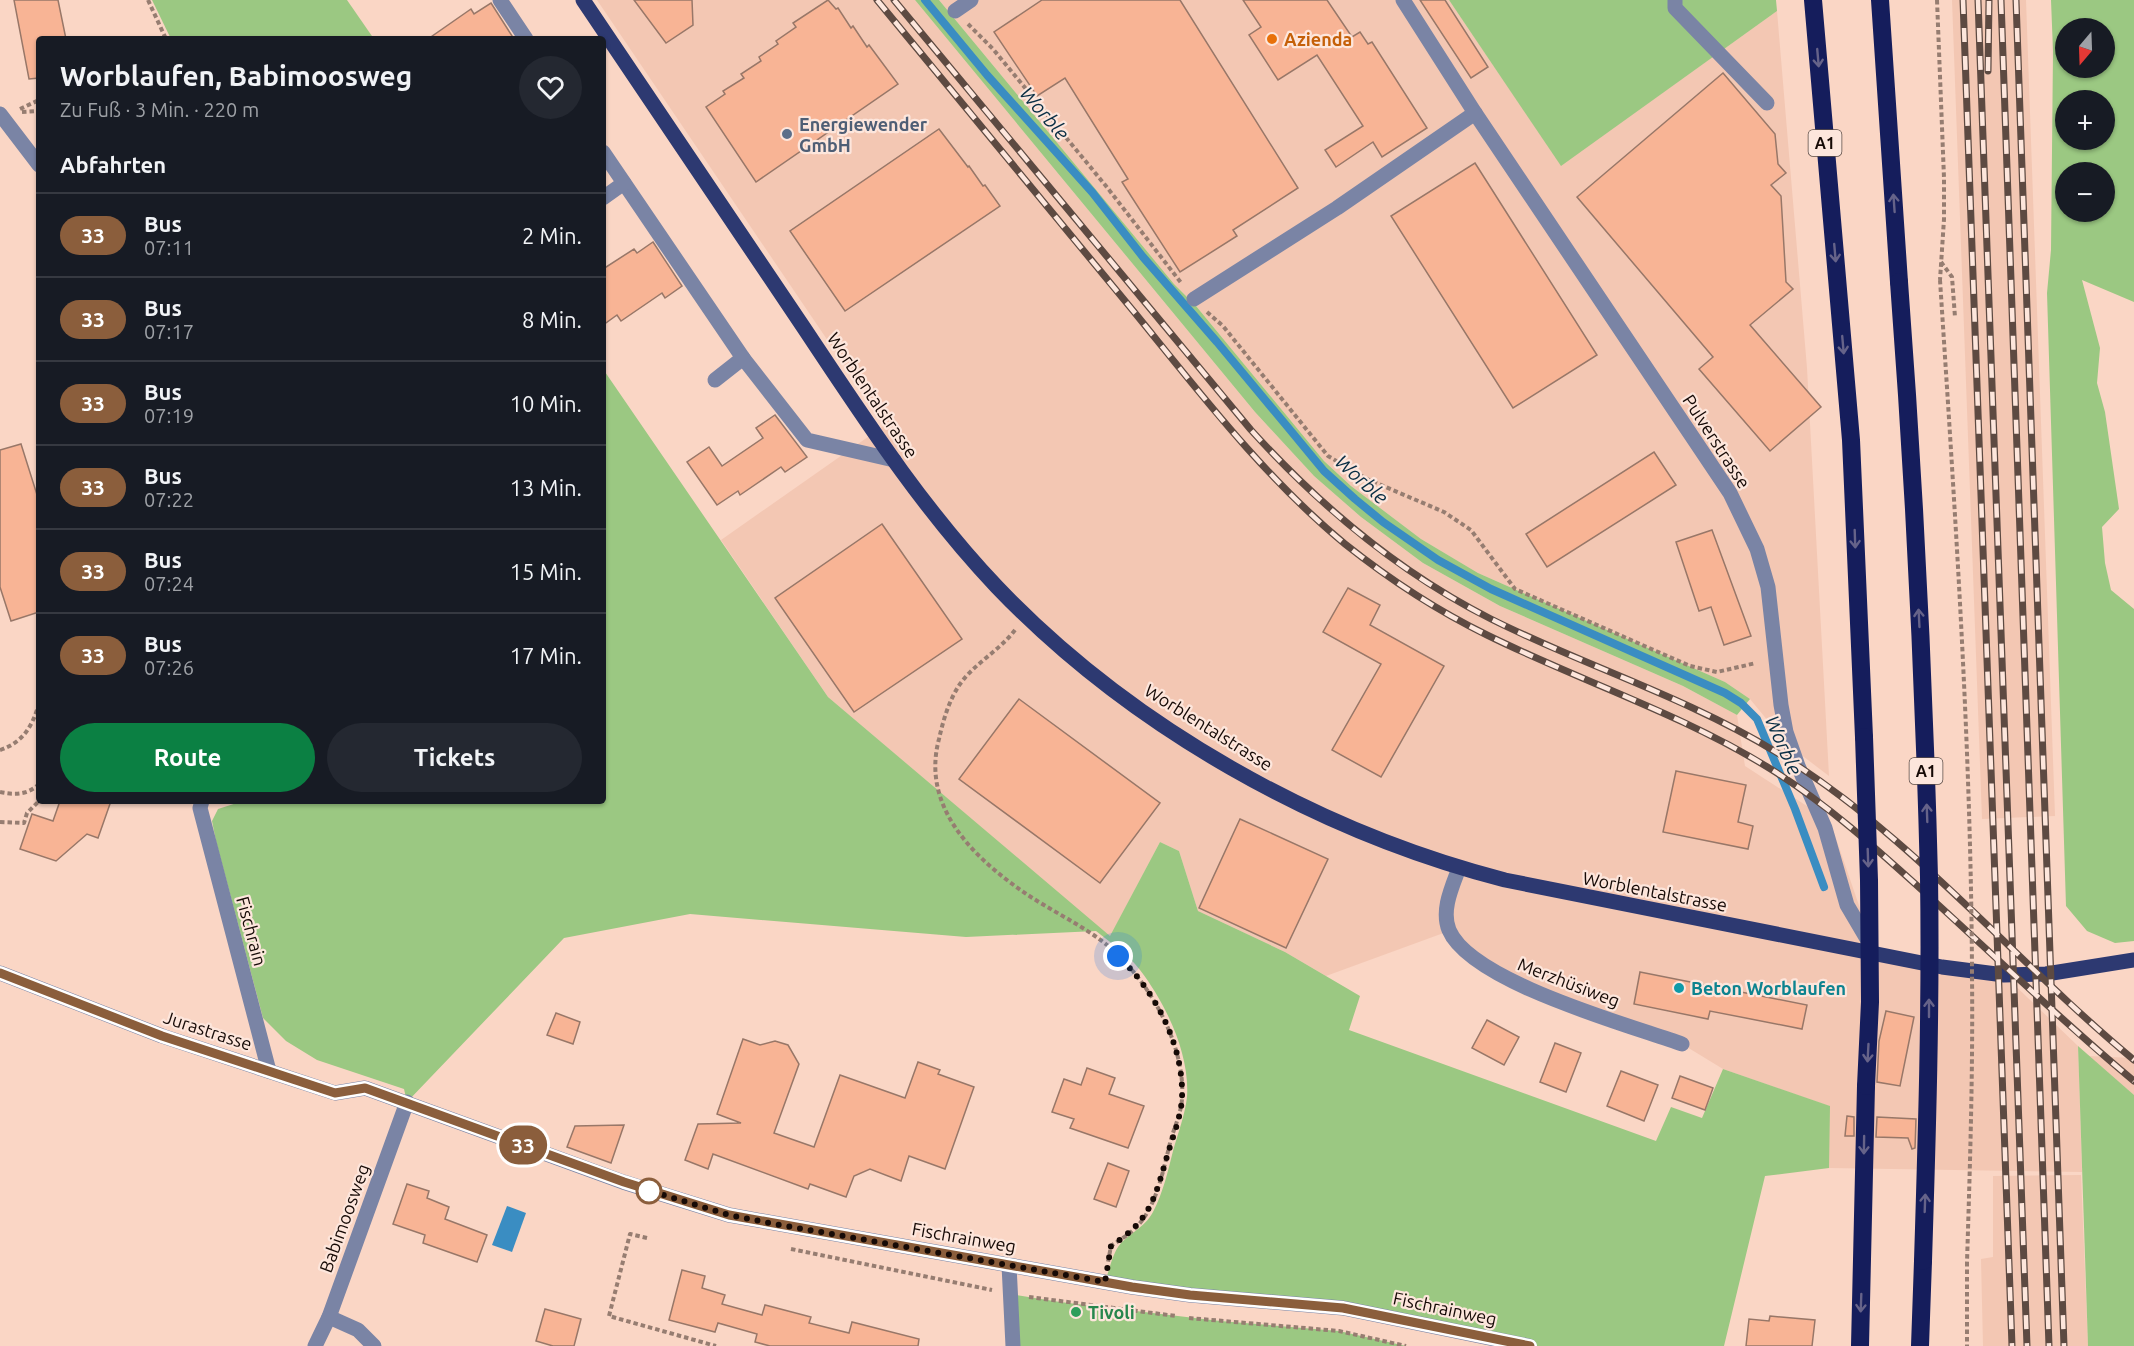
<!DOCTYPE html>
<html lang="de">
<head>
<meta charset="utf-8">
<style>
  body { margin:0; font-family:Ubuntu,sans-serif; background:#242831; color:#f1f3f6; height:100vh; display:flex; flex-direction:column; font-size:22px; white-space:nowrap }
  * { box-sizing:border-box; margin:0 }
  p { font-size:20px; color:#9ea1a6 }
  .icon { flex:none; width:33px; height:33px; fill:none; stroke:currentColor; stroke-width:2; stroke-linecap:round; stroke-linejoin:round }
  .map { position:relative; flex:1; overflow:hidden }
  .drawer { position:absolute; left:36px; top:36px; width:570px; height:768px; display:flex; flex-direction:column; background:#171b24; border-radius:6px; box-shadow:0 2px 4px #0004 }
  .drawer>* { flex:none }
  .badge { padding:0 12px; border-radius:20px; font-size:21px; line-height:39px }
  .needle { width:39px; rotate:199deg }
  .buttons { position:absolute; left:2055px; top:18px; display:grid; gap:12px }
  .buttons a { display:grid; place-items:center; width:60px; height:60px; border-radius:50%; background:#171b24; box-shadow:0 2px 4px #0004; font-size:30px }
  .you { position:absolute; width:30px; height:30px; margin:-15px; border:4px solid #fff; border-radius:50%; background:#1a73e8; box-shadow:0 0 0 9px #1a73e833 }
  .map>.badge { position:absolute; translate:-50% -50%; box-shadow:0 0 0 3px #fff }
  h2 { padding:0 24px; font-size:22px; line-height:54px }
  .round { display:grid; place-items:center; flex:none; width:63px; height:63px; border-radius:32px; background:#242831 }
  .headline { display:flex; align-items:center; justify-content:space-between; height:102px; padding:0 24px }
  h1 { font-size:28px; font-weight:700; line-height:45px }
  .cta { display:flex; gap:12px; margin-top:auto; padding:12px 24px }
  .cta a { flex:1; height:69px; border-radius:36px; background:#0b8043; color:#fff; font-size:24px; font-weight:700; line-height:69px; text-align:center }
  .cta a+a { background:#242831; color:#f1f3f6 }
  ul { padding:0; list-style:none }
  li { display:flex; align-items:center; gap:18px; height:84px; padding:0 24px; border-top:2px solid #363941 }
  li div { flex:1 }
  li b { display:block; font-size:22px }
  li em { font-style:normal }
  li .badge { min-width:66px; font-weight:700; text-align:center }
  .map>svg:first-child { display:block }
  .built { fill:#f3c7b3 }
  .green { fill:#9bc882; fill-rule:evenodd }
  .water { fill:#3a8dc2 }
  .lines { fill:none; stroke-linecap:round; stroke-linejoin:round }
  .stream { stroke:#3a8dc2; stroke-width:8 }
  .building { fill:#f8b495; stroke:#987768; stroke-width:1.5 }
  .path { stroke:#967d71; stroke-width:4; stroke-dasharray:4.5 3; stroke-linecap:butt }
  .minor { stroke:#7a84a5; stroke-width:15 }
  .major { stroke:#2d3971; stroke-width:15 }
  .highway { stroke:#151d5c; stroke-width:18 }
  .rail-casing { stroke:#5d4a42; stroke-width:7 }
  .rail { stroke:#fde6dc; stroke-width:4.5; stroke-dasharray:14; stroke-linecap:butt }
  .path-bridge { stroke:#967d71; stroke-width:4; stroke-dasharray:4.5 3; stroke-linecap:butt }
  .highway-bridge { stroke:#151d5c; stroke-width:18 }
  .oneway { stroke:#666389 }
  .line-casing { stroke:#fff; stroke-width:14 }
  .line { stroke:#8b5e3c; stroke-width:9 }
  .walk { stroke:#160a06; stroke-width:6; stroke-dasharray:0 10.8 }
  .food-dot { fill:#e8710a; stroke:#fde6dc; stroke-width:2 }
  .service-dot { fill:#5c6f8a; stroke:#fde6dc; stroke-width:2 }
  .culture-dot { fill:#0f9aa8; stroke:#fde6dc; stroke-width:2 }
  .stop-dot { fill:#fff; stroke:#8b5e3c; stroke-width:3 }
  .leisure-dot { fill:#2e9e5b; stroke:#fde6dc; stroke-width:2 }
  .labels { text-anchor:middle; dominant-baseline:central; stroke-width:4.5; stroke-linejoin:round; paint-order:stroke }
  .shield { fill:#fde6dc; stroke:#5b4c46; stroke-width:1.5 }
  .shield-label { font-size:16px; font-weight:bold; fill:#160a06 }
  .food-label { font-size:18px; font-weight:bold; fill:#c56008; stroke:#fde6dc; text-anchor:start }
  .service-label { font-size:18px; font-weight:bold; fill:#4e5e75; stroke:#fde6dc; text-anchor:start }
  .street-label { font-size:18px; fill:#160a06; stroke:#fde6dc }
  .culture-label { font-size:18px; font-weight:bold; fill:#0d838f; stroke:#fde6dc; text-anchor:start }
  .leisure-label { font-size:18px; font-weight:bold; fill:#27864d; stroke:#fde6dc; text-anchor:start }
  .water-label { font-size:20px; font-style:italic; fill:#092e44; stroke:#fde6dc }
</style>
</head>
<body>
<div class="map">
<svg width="2134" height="1346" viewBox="0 0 2134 1346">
  <rect width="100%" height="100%" fill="#fad6c5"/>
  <g class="built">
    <path d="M597 0H915L1255 412 1314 476 1361 517 1423 563 1500 606 1683 686 1737 715 1745 766 1830 821 1876 955 2004 975 2078 1046 2082 1172 1829 1168V1106L1723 1069 1682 1044 1513 983 1449 931 1326 976 1285 952 1198 911 1179 851 1160 842 1110 937 828 697 721 540 885 425Z"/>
    <path d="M939 0H1449L1561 165 1777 11 1807 368 1829 776 1787 744 1750 699 1725 682 1478 573 1421 539 1351 486 1324 461 1196 306 1174 284Z"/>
    <path d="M1952 0H2026L2055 816 1982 819Z"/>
    <path d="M2088 1056 2134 1058V1095Z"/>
    <path d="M2081 1175 2088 1346H1983L1981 1259 1993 1257V1176Z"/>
  </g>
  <g class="green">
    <path d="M152 0H347L374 39H171Z"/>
    <path d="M915 0H939L1174 284 1196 306 1324 461 1351 486 1421 539 1478 573 1725 682 1750 699 1737 715 1683 686 1500 606 1423 563 1361 517 1314 476 1255 412Z"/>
    <path d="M1449 0H1776L1777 11 1561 166Z"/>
    <path d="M2051 0H2134V302L2082 280 2100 348 2097 383 2105 412 2119 509 2102 527 2105 563 2111 590 2134 609V941L2115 943 2087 931 2066 906 2047 293 2051 250 2053 51ZM2066 28H2104V68H2066ZM2066 100H2104V140H2066ZM2104 172V212H2066V172Z"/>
    <path d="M603 369 828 697 1110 936 1160 842 1179 851 1198 911 1285 952 1360 996 1349 1030 1656 1141 1671 1107 1702 1118 1723 1069 1830 1106 1829 1168 1765 1176 1724 1346H1529L1456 1331 1105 1282C1109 1271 1112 1256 1118 1247 1127 1234 1144 1229 1153 1212 1163 1193 1168 1171 1173 1151 1178 1133 1185 1115 1187 1097 1190 1054 1166 1004 1140 970 1128 954 1111 943 1096 931L966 937 690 914 564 938 407 1102 404 1089 317 1060 286 1041 263 1018 216 841 212 821 218 809 243 801H603Z"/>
    <path d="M2078 1046 2134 1095V1346H2088Z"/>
    <path d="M1010 1294 1060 1302 1220 1321 1339 1331 1406 1346H1013Z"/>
  </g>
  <path class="water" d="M507 1206 526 1213 512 1252 492 1245Z"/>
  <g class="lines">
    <path class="stream" d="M925 0 987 75 1092 192 1143 257 1217 342 1291 431 1324 471 1355 499 1383 522 1438 560 1491 589 1725 693 1741 703 1757 719 1795 809 1824 887"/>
  </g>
  <g class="building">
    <path d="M14 0H58L66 39H39V78L29 79Z"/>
    <path d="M634 0H692L693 25 666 43Z"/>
    <path d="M828 0 836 9 838 8 851 28 853 26 867 47 869 45 898 84 756 182 706 107 725 94 723 91 744 78 741 74 761 61 759 57 778 44 776 41 796 27 793 23Z"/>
    <path d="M1042 0H1180L1298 188 1233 230 1237 236 1180 272 1122 182 1128 179 1065 78 1037 96 994 32Z"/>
    <path d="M1243 0H1327L1352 37 1360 32 1368 44 1372 42 1427 128 1382 157 1373 142 1336 167 1325 150 1363 126 1317 55 1278 80 1249 35 1261 27Z"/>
    <path d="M1420 0H1445L1488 67 1471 78Z"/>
    <path d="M491 3 514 39H428L471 9 474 14Z"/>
    <path d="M1723 73 1775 134 1778 164 1786 173 1771 185 1781 196 1786 282 1793 289 1750 325 1821 407 1770 451 1699 369 1713 357 1577 197Z"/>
    <path d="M939 129 968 167 969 166 983 186 985 185 1000 206 845 311 790 231Z"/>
    <path d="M1475 163 1597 355 1513 408 1391 216Z"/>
    <path d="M653 242 682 286 665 298 662 293 621 321 617 315 603 325V269L634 249 637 253Z"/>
    <path d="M775 415 807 457 785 472 781 467 740 495 738 491 717 505 687 462 709 447 722 466 763 438 756 428Z"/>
    <path d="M21 444 39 501V612L11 621 0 587V450Z"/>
    <path d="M1654 452 1676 485 1547 567 1526 534Z"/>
    <path d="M882 524 962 639 854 712 775 598Z"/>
    <path d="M1712 530 1751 636 1724 645 1711 607 1699 611 1676 542Z"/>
    <path d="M1348 588 1380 605 1370 625 1444 666 1381 777 1332 750 1381 664 1323 632Z"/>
    <path d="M1019 699 1160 803 1100 883 959 779Z"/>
    <path d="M1676 771 1746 785 1738 822 1753 826 1748 849 1663 832Z"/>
    <path d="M60 801H111L98 838 87 834 56 861 20 849 32 814 53 821Z"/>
    <path d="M1240 819 1328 859 1286 948 1199 908Z"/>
    <path d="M1640 972 1807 1005 1802 1029 1710 1011 1708 1019 1634 1004Z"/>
    <path d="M1886 1011 1914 1017 1900 1086 1877 1082 1879 1041Z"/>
    <path d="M556 1013 580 1022 573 1044 547 1035Z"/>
    <path d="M1487 1020 1519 1037 1504 1065 1472 1048Z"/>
    <path d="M743 1039 760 1045 775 1041 788 1045 799 1064 774 1133 814 1147 840 1075 905 1098 918 1062 940 1070 938 1074 974 1087 945 1169 909 1156 901 1181 870 1169 854 1176 846 1197 810 1184 808 1189 713 1154 708 1169 685 1160 698 1124 741 1123 717 1114Z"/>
    <path d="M1555 1043 1581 1053 1566 1092 1540 1082Z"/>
    <path d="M1087 1068 1115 1078 1109 1094 1144 1106 1128 1148 1070 1128 1074 1119 1052 1112 1064 1079 1081 1085Z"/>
    <path d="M1621 1071 1658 1085 1644 1121 1607 1106Z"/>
    <path d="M1680 1076 1713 1088 1705 1110 1672 1098Z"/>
    <path d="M1847 1116 1854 1117V1136H1845Z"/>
    <path d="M1877 1117 1916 1119 1915 1148 1912 1149 1908 1138 1876 1137Z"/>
    <path d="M624 1125 611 1163 567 1147 575 1126Z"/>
    <path d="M1108 1163 1129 1171 1116 1207 1094 1199Z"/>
    <path d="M407 1184 429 1191 427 1198 449 1207 445 1219 487 1235 477 1262 423 1243 425 1235 393 1224Z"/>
    <path d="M682 1270 705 1276 702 1288 725 1295 722 1304 762 1315 765 1305 811 1317 809 1323 849 1333 852 1322 919 1339 918 1346H770L755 1342 757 1334 718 1323 715 1332 669 1320Z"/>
    <path d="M545 1309 581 1319 574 1346H553L536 1341Z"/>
    <path d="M1770 1316 1815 1320 1812 1346H1746L1749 1319 1769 1321Z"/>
  </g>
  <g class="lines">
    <g class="path">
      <path d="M148 0 166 39"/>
      <path d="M1937 0 1944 178V219L1940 280"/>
      <path d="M968 24 993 49 1106 186 1182 284"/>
      <path d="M20 109 39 100"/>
      <path d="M22 112 39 111"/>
      <path d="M1941 262 1952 277 1955 317"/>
      <path d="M1207 312 1223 326 1328 456 1367 479 1444 512 1471 530 1515 589 1690 666 1717 672 1756 663"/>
      <path d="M1015 630C999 651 975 663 960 684 949 700 943 721 939 739 921 806 972 856 1022 891 1049 910 1081 924 1107 945 1148 979 1186 1044 1182 1099 1181 1113 1175 1126 1171 1139 1164 1167 1158 1201 1140 1223 1132 1233 1121 1239 1111 1246L1108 1262"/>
      <path d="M0 750C24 742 32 726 39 704"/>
      <path d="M0 792C14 795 28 795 39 784"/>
      <path d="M0 822 24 823 27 813 39 801"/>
      <path d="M647 1238 630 1234 609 1316 716 1346"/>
      <path d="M791 1249 992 1290"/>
      <path d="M1967 1262V1346"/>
      <path d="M1029 1297 1176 1316"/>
      <path d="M1189 1318 1339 1331 1406 1346"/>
    </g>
    <g class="minor">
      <path d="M500 0 526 39"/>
      <path d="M1403 0 1475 113 1730 493 1757 549 1768 587 1781 705 1786 732 1798 766 1825 828 1847 905 1870 944"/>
      <path d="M1675 0V8L1767 103"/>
      <path d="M955 11 971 0"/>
      <path d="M0 114 39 165"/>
      <path d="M603 152 743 358 807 440 894 460"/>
      <path d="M603 198 624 183"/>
      <path d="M1194 299 1337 208 1475 113"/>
      <path d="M715 380 743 358"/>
      <path d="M202 801 200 808 269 1071"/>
      <path d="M1459 868C1452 887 1441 910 1449 930 1471 982 1629 1025 1682 1044"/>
      <path d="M0 973 162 1036 335 1093 365 1088 623 1182 729 1215 1132 1287 1190 1295 1343 1308 1529 1346"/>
      <path d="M1009 1265 1013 1346"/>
      <path d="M329 1317 358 1330 374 1346"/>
      <path d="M315 1346 329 1317 407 1102"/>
    </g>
    <path class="major" d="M583 0C657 109 730 219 804 328 864 418 922 508 997 587 1131 727 1318 832 1505 880L1942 967 2004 975 2046 974 2134 960"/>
    <g class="highway">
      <path d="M1813 0 1851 440 1864 737"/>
      <path d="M1880 0 1899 282"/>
      <path d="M1860 1346 1866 1086"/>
      <path d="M1920 1346 1923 1261"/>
    </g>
    <g class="rail-casing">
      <g id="rail">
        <path d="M877 0C963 104 1049 209 1135 313 1200 393 1265 478 1345 544 1389 579 1436 610 1487 635 1580 681 1680 713 1769 768 1829 805 1881 853 1933 900 2000 961 2065 1024 2134 1081"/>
        <path d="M894 0 1251 430C1321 507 1398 572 1491 619 1585 666 1686 697 1776 752 1911 834 2013 960 2134 1060"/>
        <path d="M1963 0 2012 1346"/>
        <path d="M1978 0 2027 1346"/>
        <path d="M2001 0 2049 1346"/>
        <path d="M2016 0 2064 1346"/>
        <path d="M1988 71 1989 0"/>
      </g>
    </g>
    <use href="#rail" class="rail"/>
    <path class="path-bridge" d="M1940 280C1955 511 1971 743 1972 975 1973 1071 1970 1166 1967 1262"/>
    <g class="highway-bridge">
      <path d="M1899 282C1914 480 1924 679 1929 877 1931 1005 1927 1133 1923 1261"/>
      <path d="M1864 737 1869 880 1870 1002 1866 1086"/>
    </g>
  </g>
  <defs><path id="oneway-shaft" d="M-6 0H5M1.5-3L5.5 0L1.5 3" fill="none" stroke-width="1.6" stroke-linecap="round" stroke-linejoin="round" transform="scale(1.5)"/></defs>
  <g class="oneway">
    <use href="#oneway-shaft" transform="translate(1818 58) rotate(85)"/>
    <use href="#oneway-shaft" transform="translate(1894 203) rotate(-94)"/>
    <use href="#oneway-shaft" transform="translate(1835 253) rotate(85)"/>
    <use href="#oneway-shaft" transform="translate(1843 345) rotate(85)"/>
    <use href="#oneway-shaft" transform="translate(1855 539) rotate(88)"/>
    <use href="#oneway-shaft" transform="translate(1919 618) rotate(-93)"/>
    <use href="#oneway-shaft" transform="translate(1927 813) rotate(-92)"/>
    <use href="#oneway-shaft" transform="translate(1868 858) rotate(88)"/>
    <use href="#oneway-shaft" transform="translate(1929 1008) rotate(-90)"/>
    <use href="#oneway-shaft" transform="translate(1868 1053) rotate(93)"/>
    <use href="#oneway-shaft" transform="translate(1864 1145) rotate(91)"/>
    <use href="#oneway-shaft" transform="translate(1925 1203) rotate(-88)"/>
    <use href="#oneway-shaft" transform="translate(1861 1303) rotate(92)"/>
  </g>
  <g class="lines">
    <g class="line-casing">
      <path id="line" d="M0 973 162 1036 335 1093 365 1088 624 1182 729 1215 1132 1287 1190 1295 1343 1308 1530 1346"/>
    </g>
    <use href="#line" class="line"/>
    <path class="walk" d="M649 1191 641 1188 729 1215 775 1224 1105 1282 1111 1246C1149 1221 1154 1201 1166 1160 1171 1141 1181 1118 1182 1098 1184 1045 1155 991 1118 956"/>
  </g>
  <circle class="food-dot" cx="1272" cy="39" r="6"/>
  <circle class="service-dot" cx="787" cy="134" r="6"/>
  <circle class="culture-dot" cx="1679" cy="988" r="6"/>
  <circle class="stop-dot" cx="649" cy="1191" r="12"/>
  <circle class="leisure-dot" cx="1076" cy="1312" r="6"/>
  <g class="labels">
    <g class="shield">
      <rect x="1808.5" y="130" width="33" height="26" rx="4.5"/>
      <rect x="1909.5" y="758" width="33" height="26" rx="4.5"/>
    </g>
    <g class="shield-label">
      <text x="1825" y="143">A1</text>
      <text x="1926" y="771">A1</text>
    </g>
    <g class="food-label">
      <text x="1284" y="39">Azienda</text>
    </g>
    <g class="service-label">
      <text x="799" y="124">Energiewender<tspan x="799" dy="21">GmbH</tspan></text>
    </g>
    <g class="street-label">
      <text transform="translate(873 395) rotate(56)">Worblentalstrasse</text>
      <text transform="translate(1717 441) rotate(57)">Pulverstrasse</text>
      <text transform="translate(1209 727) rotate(32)">Worblentalstrasse</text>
      <text transform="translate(1655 891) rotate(11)">Worblentalstrasse</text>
      <text transform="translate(252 931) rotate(75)">Fischrain</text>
      <text transform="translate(1569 982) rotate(21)">Merzhüsiweg</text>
      <text transform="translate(208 1030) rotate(18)">Jurastrasse</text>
      <text transform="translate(344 1218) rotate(-70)">Babimoosweg</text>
      <text transform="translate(964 1237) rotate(10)">Fischrainweg</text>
      <text transform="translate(1445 1308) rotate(12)">Fischrainweg</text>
    </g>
    <g class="culture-label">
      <text x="1691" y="988">Beton Worblaufen</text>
    </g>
    <g class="leisure-label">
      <text x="1088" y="1312">Tivoli</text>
    </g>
    <g class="water-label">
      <text transform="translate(1045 113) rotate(49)">Worble</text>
      <text transform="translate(1362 479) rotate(42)">Worble</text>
      <text transform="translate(1784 745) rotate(66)">Worble</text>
    </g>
  </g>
</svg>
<div class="buttons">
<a><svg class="needle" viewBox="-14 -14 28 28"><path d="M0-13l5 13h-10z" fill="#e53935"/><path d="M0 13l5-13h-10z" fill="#9ea1a6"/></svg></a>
<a>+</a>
<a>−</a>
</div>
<div class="you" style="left:1118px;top:956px"></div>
<b class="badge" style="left:523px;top:1145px;background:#8b5e3c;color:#fff">33</b>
<section class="drawer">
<div class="headline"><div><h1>Worblaufen, Babimoosweg</h1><p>Zu Fuß · 3 Min. · 220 m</p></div><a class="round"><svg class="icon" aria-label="heart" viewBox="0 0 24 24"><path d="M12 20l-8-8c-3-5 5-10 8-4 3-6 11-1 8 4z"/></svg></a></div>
<h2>Abfahrten</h2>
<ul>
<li><span class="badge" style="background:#8b5e3c;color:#fff">33</span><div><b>Bus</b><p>07:11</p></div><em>2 Min.</em></li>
<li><span class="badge" style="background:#8b5e3c;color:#fff">33</span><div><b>Bus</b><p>07:17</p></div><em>8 Min.</em></li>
<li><span class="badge" style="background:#8b5e3c;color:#fff">33</span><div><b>Bus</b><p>07:19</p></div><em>10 Min.</em></li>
<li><span class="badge" style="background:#8b5e3c;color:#fff">33</span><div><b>Bus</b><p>07:22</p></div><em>13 Min.</em></li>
<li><span class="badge" style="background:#8b5e3c;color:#fff">33</span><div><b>Bus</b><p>07:24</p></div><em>15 Min.</em></li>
<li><span class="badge" style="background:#8b5e3c;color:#fff">33</span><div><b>Bus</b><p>07:26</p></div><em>17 Min.</em></li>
</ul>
<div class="cta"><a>Route</a><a>Tickets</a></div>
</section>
</div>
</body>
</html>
